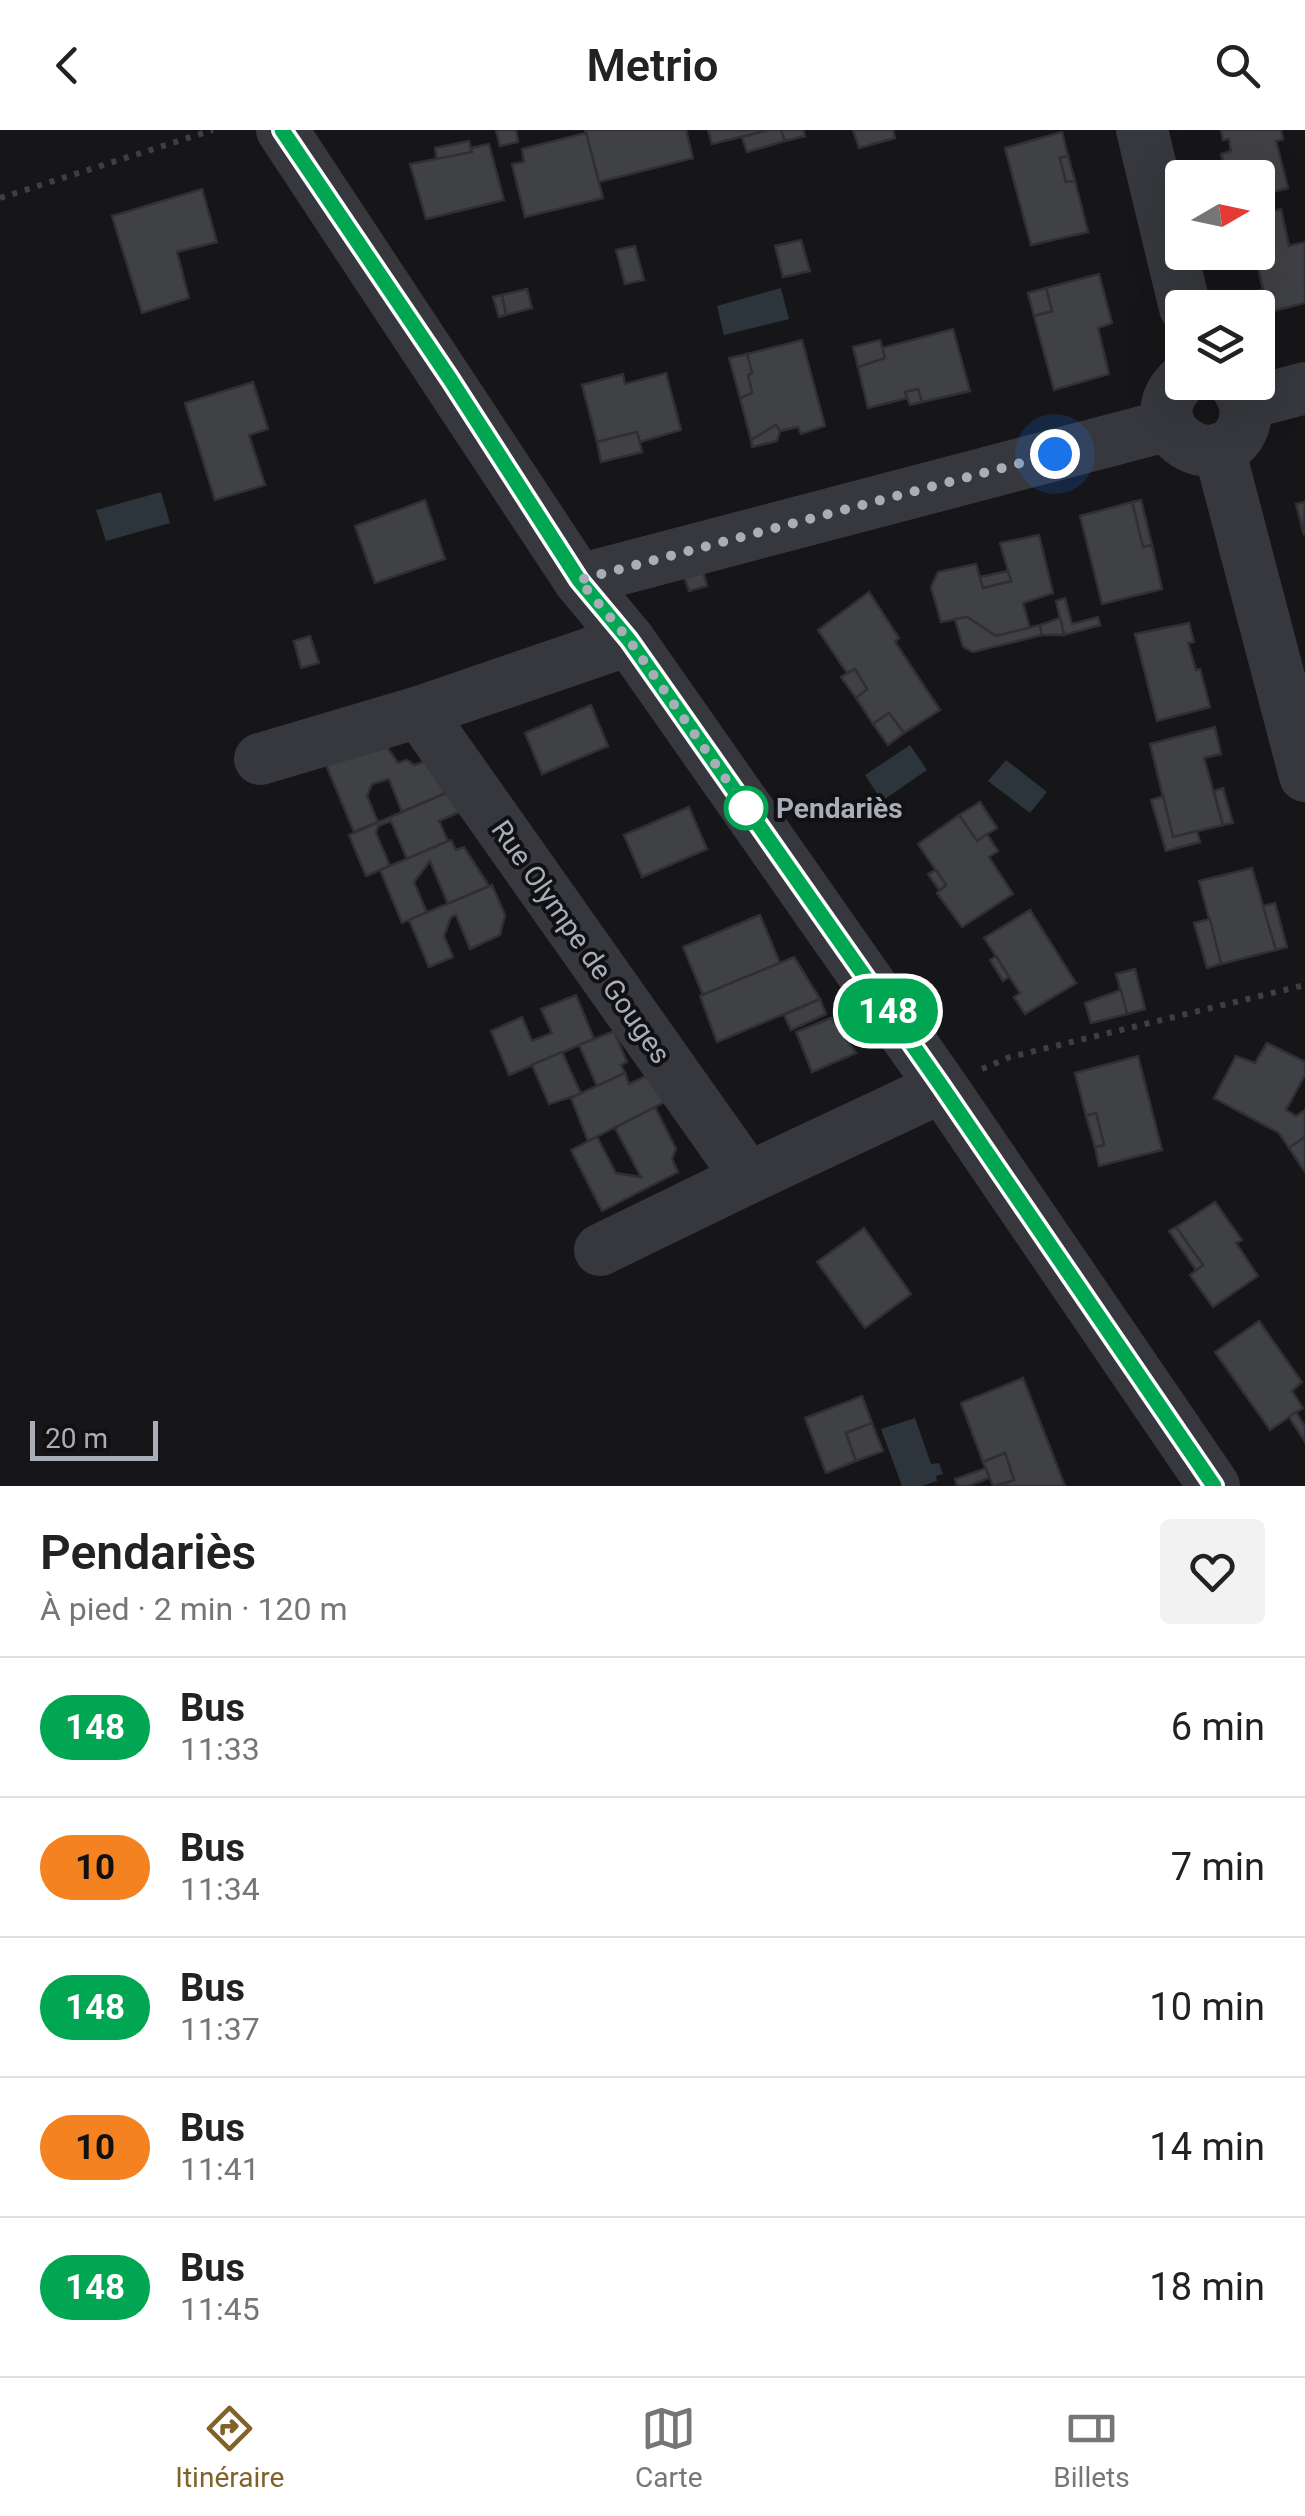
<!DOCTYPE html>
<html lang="fr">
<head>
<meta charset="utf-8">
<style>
  body { margin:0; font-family:Roboto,sans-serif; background:#f2f2f2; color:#222; height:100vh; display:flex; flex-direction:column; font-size:38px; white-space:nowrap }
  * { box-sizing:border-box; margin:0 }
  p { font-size:32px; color:#767676 }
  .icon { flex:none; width:55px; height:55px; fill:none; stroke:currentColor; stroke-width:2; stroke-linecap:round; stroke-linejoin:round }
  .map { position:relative; height:1356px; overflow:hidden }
  .side { display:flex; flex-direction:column; background:#fff; flex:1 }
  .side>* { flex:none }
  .badge { padding:0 20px; border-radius:32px; font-size:35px; line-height:65px }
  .needle { width:65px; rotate:81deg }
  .tools { position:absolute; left:1165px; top:30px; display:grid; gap:20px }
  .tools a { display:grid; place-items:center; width:110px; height:110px; border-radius:10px; background:#fff; box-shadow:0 10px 40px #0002; font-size:50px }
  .scale { position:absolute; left:30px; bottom:25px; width:128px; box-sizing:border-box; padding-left:10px; border:5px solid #a8adb8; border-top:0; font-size:28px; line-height:35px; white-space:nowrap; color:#a8adb8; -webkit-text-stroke:8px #111113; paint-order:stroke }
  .you { position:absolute; width:50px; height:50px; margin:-25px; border:8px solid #fff; border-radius:50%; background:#1a73e8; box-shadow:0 0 0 15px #1a73e833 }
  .map>.badge { position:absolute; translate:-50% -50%; box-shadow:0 0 0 5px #fff }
  .round { display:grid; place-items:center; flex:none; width:105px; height:105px; border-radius:10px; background:#f2f2f2 }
  .headline { display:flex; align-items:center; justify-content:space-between; height:170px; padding:0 40px }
  h1 { font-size:48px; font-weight:600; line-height:75px }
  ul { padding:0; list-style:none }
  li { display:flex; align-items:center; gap:30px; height:140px; padding:0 40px; border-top:2px solid #e0e0e0 }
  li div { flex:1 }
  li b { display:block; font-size:38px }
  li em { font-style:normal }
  li .badge { min-width:110px; font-weight:700; text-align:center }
  header { display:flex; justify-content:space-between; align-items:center; height:130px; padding:0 40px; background:#fff; font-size:45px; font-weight:600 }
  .tab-bar { display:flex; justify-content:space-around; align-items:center; height:140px; border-top:2px solid #e0e0e0; background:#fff; font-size:28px; color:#767676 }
  .tab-bar a { display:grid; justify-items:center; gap:5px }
  .tab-bar .current { color:#80622a }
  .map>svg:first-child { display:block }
  .water { fill:#2c353c }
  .building { fill:#404145; stroke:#303034; stroke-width:2.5 }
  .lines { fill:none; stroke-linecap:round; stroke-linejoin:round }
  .path { stroke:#3d3f44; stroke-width:6; stroke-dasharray:5 8; stroke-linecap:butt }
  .minor { stroke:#37383d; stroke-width:52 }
  .line-casing { stroke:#fff; stroke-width:22 }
  .line { stroke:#00a651; stroke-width:15 }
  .walk { stroke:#a8adb8; stroke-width:10; stroke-dasharray:0 18 }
  .stop-dot { fill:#fff; stroke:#00a651; stroke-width:5 }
  .labels { text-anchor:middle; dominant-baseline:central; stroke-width:8; stroke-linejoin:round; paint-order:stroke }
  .stop-label { font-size:28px; font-weight:bold; fill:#a8adb8; stroke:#111113; text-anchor:start }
  .street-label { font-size:28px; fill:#a8adb8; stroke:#111113 }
</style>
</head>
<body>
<header><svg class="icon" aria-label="back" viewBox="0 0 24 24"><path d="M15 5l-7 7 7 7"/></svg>Metrio<svg class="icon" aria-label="search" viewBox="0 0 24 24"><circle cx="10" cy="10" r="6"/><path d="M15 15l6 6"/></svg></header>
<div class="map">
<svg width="1305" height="1356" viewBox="0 0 1305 1356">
  <rect width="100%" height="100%" fill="#161618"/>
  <g class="water">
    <path d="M781 158 789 189 724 205 717 176Z"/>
    <path d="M161 362 170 393 106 411 96 380Z"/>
    <path d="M910 615 927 640 882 671 865 645Z"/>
    <path d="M1006 630 1047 662 1030 683 988 651Z"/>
    <path d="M915 1288 931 1334 939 1333 943 1344 936 1346 937 1351 922 1356H902L881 1299Z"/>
  </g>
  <g class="building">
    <path d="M496 0H516L518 12 500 16Z"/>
    <path d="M585 0H686L693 28 599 52Z"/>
    <path d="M708 0H769L712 14Z"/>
    <path d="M769 0H781L785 11 747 22 742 7Z"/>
    <path d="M781 0H803L805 6 785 11Z"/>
    <path d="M853 0H893L895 8 859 18Z"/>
    <path d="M1221 0H1281L1283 9 1276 11 1288 58 1258 66V48H1228L1221 24 1231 21 1229 9 1223 10Z"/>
    <path d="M1062 2 1068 26 1060 28 1066 52 1075 51 1088 102 1031 115 1005 18Z"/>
    <path d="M586 3 603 68 525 87 512 34 524 32 522 19Z"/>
    <path d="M469 11 472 22 437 31 435 18Z"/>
    <path d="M489 14 504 70 426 89 410 34 472 22 471 18Z"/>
    <path d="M1068 26 1075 51 1066 52 1060 28Z"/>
    <path d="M202 59 217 112 177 122 189 168 142 183 112 86Z"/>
    <path d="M1281 79 1289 116 1305 112V173L1261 184 1256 161 1263 160 1256 127 1246 129 1245 122H1258V85Z"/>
    <path d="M801 110 810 141 783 147 775 116Z"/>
    <path d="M635 116 644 150 625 154 616 120Z"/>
    <path d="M1099 144 1112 193 1098 198 1109 244 1054 260 1034 186 1052 181 1046 158Z"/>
    <path d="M1046 158 1052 181 1034 186 1028 163Z"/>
    <path d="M527 159 532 178 506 185 502 165Z"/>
    <path d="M502 165 506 185 499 187 493 167Z"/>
    <path d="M953 199 970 261 922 272 918 259 905 262 907 268 868 278 858 237 885 228 882 218Z"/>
    <path d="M802 210 825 296 801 304 798 297 780 301 776 295 751 310 740 268 752 263 748 245 752 243 747 224Z"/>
    <path d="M880 210 885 228 858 237 853 217Z"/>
    <path d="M747 224 752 243 748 245 752 263 740 268 729 228Z"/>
    <path d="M666 243 681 300 640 312 637 302 597 312 582 255 623 244 625 254Z"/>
    <path d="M253 252 268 299 249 305 265 355 215 370 185 273Z"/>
    <path d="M918 259 922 272 910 275 905 262Z"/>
    <path d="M776 295 780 301 777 311 752 317 751 310Z"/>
    <path d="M637 302 642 322 601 332 597 312Z"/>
    <path d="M425 370 445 429 375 453 355 396Z"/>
    <path d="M1141 370 1152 415 1143 417 1132 372Z"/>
    <path d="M1132 372 1143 417 1152 415 1162 459 1102 474 1080 386Z"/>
    <path d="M1304 372 1305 375 1304 405 1296 374Z"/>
    <path d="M1039 405 1053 463 1023 473 1030 498 996 506 967 487 941 492 931 457 938 442 976 434 983 458 1011 451 1000 413Z"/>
    <path d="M703 441 707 456 689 461 684 446Z"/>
    <path d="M1008 441 1011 451 983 458 980 447Z"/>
    <path d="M869 462 899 508 895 512 940 580 904 603 889 583 873 594 856 568 867 559 855 539 847 543 818 500Z"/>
    <path d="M1065 468 1072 494 1098 487 1100 495 1064 505 1056 471Z"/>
    <path d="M967 487 996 506 1040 495 1042 505 973 522 963 517 955 489Z"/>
    <path d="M1060 488 1064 505H1042L1040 495Z"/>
    <path d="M1189 493 1194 512 1188 513 1196 540 1200 539 1210 577 1157 591 1135 504Z"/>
    <path d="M310 506 319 533 301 538 294 511Z"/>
    <path d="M855 539 867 559 856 568 841 547Z"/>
    <path d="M591 575 608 616 542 644 525 603Z"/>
    <path d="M889 583 904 603 888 615 873 594Z"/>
    <path d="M1215 597 1221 624 1204 628 1223 695 1173 707 1150 614Z"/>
    <path d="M387 617 398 633 407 630 414 635 426 631 448 662 402 682 389 649 372 654 367 666 378 692 354 702 326 635Z"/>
    <path d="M1223 658 1233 693 1223 695 1214 661Z"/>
    <path d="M453 660 462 681 439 691 448 711 407 729 391 691 378 696 376 703 390 736 366 746 349 705Z"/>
    <path d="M1163 666 1173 707 1197 701 1200 712 1166 721 1151 670Z"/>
    <path d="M980 672 997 698 977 711 959 685Z"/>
    <path d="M689 677 707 719 642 747 624 705Z"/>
    <path d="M959 685 977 711 987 704 998 721 989 727 1013 764 962 797 937 763 946 755 918 714Z"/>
    <path d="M451 710 456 720 464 717 489 756 448 774 430 731 414 752 427 783 402 793 380 740Z"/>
    <path d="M1252 738 1276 820 1221 834 1199 751Z"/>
    <path d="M936 740 946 755 939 760 928 744Z"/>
    <path d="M492 755 505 785 500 805 470 819 456 785 451 787 444 806 453 827 429 837 409 790Z"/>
    <path d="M1275 773 1287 817 1276 820 1263 776Z"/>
    <path d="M1030 780 1076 853 1025 884 1014 867 1020 863 984 808Z"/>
    <path d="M760 785 780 833 703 865 683 817Z"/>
    <path d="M1210 789 1221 834 1207 838 1194 793Z"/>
    <path d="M996 826 1009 847 1003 851 990 830Z"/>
    <path d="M794 827 820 869 717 912 700 866Z"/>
    <path d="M1135 839 1145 879 1127 884 1116 844Z"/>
    <path d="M1121 860 1127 884 1091 893 1085 873Z"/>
    <path d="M576 865 594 909 509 945 491 901 522 887 532 911 552 903 541 879Z"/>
    <path d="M820 869 826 884 791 900 784 885Z"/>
    <path d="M831 888 856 923 812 942 796 902Z"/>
    <path d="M614 901 627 932 621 935 625 943 597 956 579 915Z"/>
    <path d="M1267 913 1305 932V945L1286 980 1296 986 1305 980V1007L1289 1018 1279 1003 1214 968 1236 926 1255 933Z"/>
    <path d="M562 922 581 964 549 974 532 935Z"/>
    <path d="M1138 926 1162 1020 1099 1036 1095 1017 1104 1015 1096 983 1086 986 1075 943Z"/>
    <path d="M625 943 629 954 653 943 665 972 588 1011 571 968Z"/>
    <path d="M655 977 676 1019 672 1029 678 1042 602 1081 571 1020 597 1007 616 1043 641 1047 615 998Z"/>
    <path d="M1096 983 1104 1015 1095 1017 1086 986Z"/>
    <path d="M1305 1007V1042L1289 1018Z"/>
    <path d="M1215 1072 1242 1110 1236 1113 1258 1146 1213 1177 1190 1145 1203 1135 1176 1097Z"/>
    <path d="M1176 1097 1203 1135 1196 1140 1169 1101Z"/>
    <path d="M864 1098 911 1164 865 1198 817 1132Z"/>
    <path d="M1259 1191 1302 1252 1292 1261 1303 1278 1270 1300 1215 1222Z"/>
    <path d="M1023 1248 1065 1356H999L1014 1350 1005 1323 983 1332 961 1273Z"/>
    <path d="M862 1266 872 1293 846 1303 856 1331 826 1343 805 1288Z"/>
    <path d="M1296 1282 1305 1296V1312L1289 1287Z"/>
    <path d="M872 1293 883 1321 856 1331 846 1303Z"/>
    <path d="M1005 1323 1014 1350 993 1356 983 1332Z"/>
    <path d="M986 1338 989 1348 968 1356H957L955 1349Z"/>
  </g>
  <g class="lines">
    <g class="path">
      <path d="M0 68 213 0"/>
      <path d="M982 939 1010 927 1305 855"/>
    </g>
    <g class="minor">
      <path d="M282 0 579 450 629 510 942 957 1214 1356"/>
      <path d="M1142 0 1185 178"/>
      <path d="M1182 250C1131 300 1221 353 1243 297 1249 280 1244 265 1233 252"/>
      <path d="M1245 274 1305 258"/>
      <path d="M1219 319 1305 646"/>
      <path d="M579 450 1169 295"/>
      <path d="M629 510 419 582 748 1048 942 957"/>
      <path d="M260 629 419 582"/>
      <path d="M600 1120 748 1048"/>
    </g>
  </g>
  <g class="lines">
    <g class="line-casing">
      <path id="line" d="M282 0 450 249 579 450 629 510 674 574 942 957 1214 1356"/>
    </g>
    <use href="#line" class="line"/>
    <path class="walk" d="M746 678 629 510 579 450 1055 324"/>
  </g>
  <circle class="stop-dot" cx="746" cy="678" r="20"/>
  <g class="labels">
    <g class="stop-label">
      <text x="776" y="678">Pendariès</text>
    </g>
    <g class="street-label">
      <text transform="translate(581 812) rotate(55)">Rue Olympe de Gouges</text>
    </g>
  </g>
</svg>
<div class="tools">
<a><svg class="needle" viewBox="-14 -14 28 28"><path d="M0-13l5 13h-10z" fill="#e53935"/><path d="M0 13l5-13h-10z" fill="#767676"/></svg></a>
<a><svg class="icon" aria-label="layers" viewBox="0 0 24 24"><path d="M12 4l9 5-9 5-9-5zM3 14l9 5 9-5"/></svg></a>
</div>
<div class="scale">20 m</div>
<div class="you" style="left:1055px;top:324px"></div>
<b class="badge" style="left:888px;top:881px;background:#00a651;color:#fff">148</b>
</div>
<section class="side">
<div class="headline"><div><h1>Pendariès</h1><p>À pied · 2 min · 120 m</p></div><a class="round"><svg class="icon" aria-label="heart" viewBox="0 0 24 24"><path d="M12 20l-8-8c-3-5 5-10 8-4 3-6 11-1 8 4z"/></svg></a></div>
<ul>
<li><span class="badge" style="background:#00a651;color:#fff">148</span><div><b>Bus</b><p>11:33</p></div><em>6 min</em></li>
<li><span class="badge" style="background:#f58220;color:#111">10</span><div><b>Bus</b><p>11:34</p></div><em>7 min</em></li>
<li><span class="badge" style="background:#00a651;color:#fff">148</span><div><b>Bus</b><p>11:37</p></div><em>10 min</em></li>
<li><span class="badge" style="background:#f58220;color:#111">10</span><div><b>Bus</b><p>11:41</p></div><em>14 min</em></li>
<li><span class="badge" style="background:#00a651;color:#fff">148</span><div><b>Bus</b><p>11:45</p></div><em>18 min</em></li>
</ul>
</section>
<nav class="tab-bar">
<a class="current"><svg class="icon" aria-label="directions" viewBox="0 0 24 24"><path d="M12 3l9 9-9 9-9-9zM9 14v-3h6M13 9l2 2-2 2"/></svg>Itinéraire</a>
<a><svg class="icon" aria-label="map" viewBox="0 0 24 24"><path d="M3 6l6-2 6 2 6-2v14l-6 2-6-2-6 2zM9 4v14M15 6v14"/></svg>Carte</a>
<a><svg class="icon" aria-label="tickets" viewBox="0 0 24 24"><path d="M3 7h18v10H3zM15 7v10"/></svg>Billets</a>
</nav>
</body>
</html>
